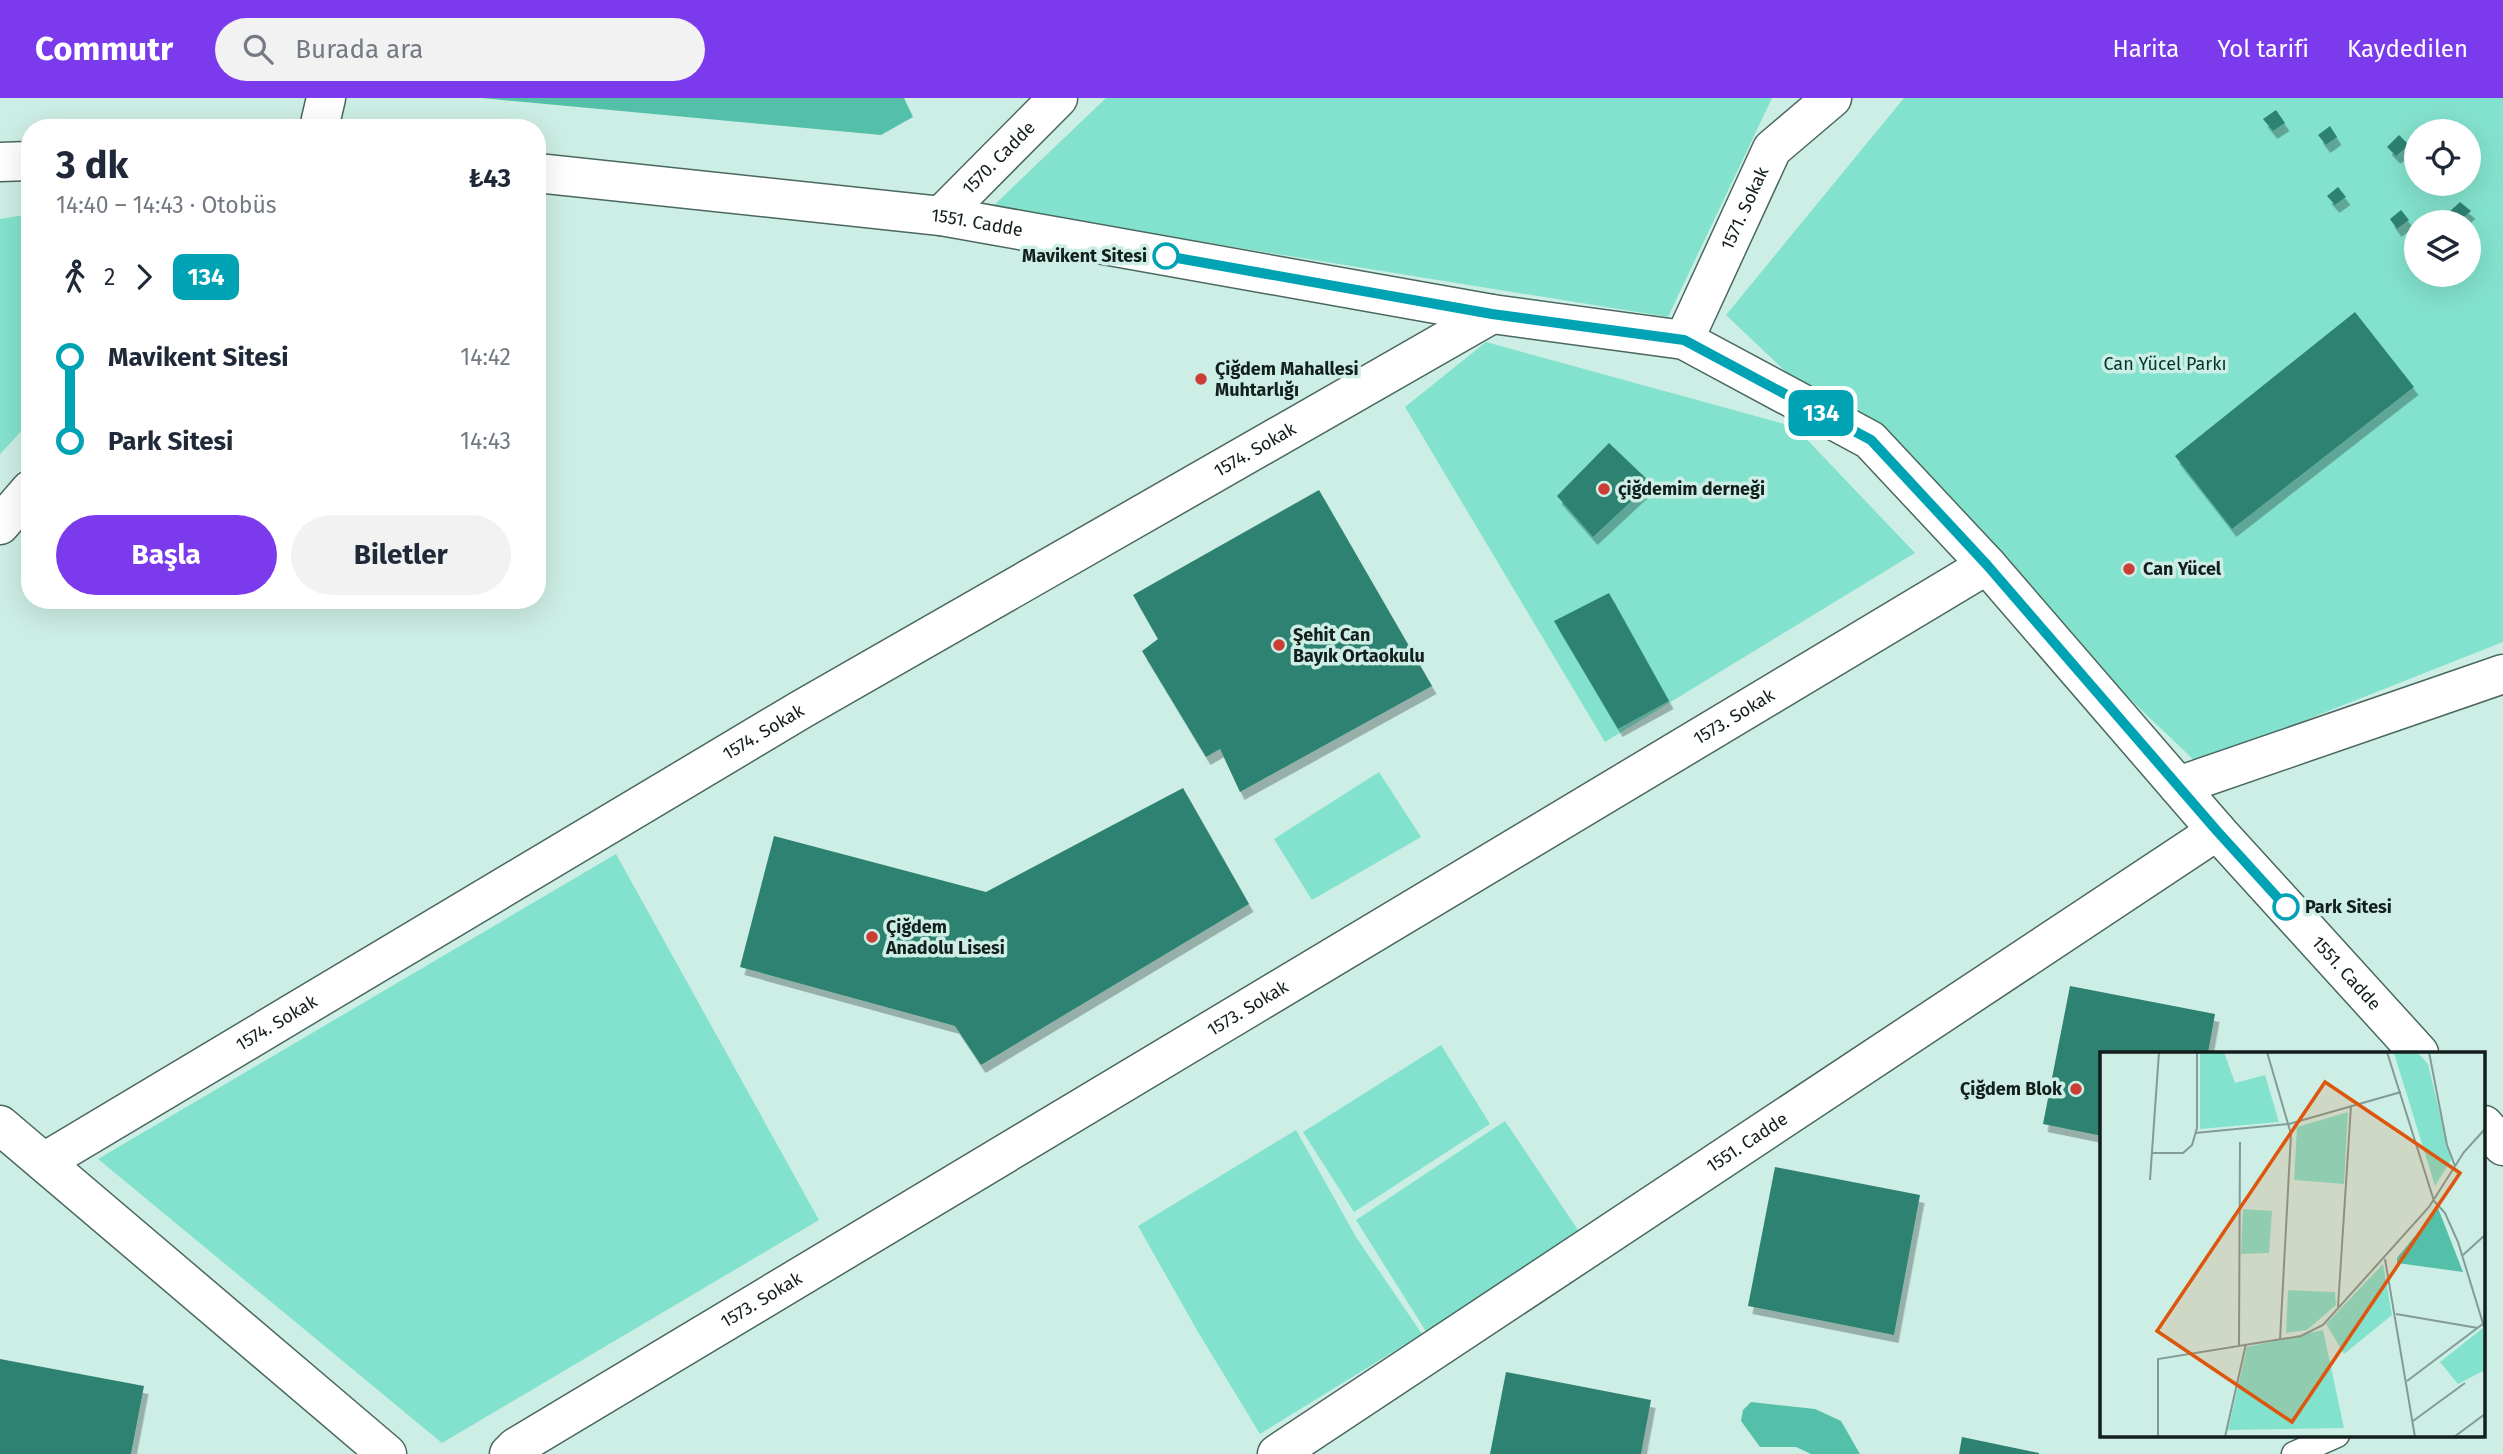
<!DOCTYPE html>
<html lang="tr">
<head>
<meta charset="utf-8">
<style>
  body { margin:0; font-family:"Fira Sans",sans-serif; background:#f2f2f3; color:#1f2937; height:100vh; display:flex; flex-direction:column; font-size:26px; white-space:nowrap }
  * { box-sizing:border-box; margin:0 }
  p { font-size:23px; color:#747a83 }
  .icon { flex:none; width:38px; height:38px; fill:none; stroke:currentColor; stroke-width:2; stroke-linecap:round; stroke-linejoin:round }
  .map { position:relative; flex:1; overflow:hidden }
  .sheet { position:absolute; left:21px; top:21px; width:525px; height:490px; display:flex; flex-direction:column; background:#fff; border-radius:28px; box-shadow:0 7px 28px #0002 }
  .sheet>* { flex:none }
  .badge { padding:0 14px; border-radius:10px; font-size:24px; line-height:46px }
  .fabs { position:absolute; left:2404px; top:21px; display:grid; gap:14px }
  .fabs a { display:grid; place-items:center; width:77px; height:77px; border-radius:50%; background:#fff; box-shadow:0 7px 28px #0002; font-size:35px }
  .map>.badge { position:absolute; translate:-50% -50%; box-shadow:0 0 0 4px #fff }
  .legs { display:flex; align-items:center; gap:10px; height:77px; padding:0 35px; font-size:23px }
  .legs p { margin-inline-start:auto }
  .headline { display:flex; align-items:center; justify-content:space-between; height:119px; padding:0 35px }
  h1 { font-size:38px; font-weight:700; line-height:52px }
  .action { display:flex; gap:14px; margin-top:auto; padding:14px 35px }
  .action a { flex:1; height:80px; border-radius:42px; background:#7c3aed; color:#fff; font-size:28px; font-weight:700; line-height:80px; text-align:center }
  .action a+a { background:#f2f2f3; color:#1f2937 }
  ul { padding:0 35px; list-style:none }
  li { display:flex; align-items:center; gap:24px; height:84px; font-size:26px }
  li i { display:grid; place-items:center; width:10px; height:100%; margin:0 9px; background:currentColor }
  li i::after { content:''; width:18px; height:18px; margin:-9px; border:5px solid; border-radius:50%; background:#fff }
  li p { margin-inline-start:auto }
  li:first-child i { background:linear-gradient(#0000 50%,currentColor 0) }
  li:last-child i { background:linear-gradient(currentColor 50%,#0000 0) }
  header { display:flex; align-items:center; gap:42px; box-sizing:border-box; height:98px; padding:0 35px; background:#7c3aed; color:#fff }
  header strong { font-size:33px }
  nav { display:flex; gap:38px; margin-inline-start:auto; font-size:24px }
  .search { width:490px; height:63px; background:#f2f2f3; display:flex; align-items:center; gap:18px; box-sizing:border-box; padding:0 24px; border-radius:38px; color:#747a83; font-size:26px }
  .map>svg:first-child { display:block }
  .green { fill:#83e2cd; fill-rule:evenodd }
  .forest { fill:#54c0aa }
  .water { fill:#55c0aa }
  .building { fill:#2f8272; filter:url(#shadow) }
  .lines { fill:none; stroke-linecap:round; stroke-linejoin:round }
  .service-casing { stroke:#4a6760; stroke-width:27 }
  .pedestrian-casing { stroke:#4a6760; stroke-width:41 }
  .minor-casing { stroke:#4a6760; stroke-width:41 }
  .service { stroke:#fff; stroke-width:24 }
  .pedestrian { stroke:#fff; stroke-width:38 }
  .minor { stroke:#fff; stroke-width:38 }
  .line-1-casing { stroke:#fff; stroke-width:16 }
  .line-1 { stroke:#00a3b4; stroke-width:10 }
  .stop-1-dot { fill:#fff; stroke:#00a3b4; stroke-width:3.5 }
  .poi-dot { fill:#cb3d35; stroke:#cdeee5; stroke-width:2.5 }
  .labels { text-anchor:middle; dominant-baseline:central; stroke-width:7; stroke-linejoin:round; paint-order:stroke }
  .street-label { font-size:18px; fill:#131f1c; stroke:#cdeee5 }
  .stop-label { font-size:18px; font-weight:bold; fill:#131f1c; stroke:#cdeee5; text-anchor:end }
  .park-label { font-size:18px; fill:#01352c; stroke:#cdeee5 }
  .poi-label { font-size:18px; font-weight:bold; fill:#131f1c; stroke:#cdeee5; text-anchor:start }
  .inset-road { fill:none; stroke:#839b95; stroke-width:2 }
  .view { fill:#dd560d; fill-opacity:0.15; stroke:#dd560d; stroke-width:3.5 }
  .inset-edge { fill:none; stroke:#131f1c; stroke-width:3.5 }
</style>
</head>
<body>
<header>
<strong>Commutr</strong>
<div class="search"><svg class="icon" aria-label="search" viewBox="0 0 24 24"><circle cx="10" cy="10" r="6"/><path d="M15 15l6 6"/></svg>Burada ara</div>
<nav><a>Harita</a><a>Yol tarifi</a><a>Kaydedilen</a></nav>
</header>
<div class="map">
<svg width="2503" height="1356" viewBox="0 0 2503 1356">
  <defs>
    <filter id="shadow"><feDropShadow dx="4.5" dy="8" stdDeviation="0" flood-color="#0004"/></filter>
  </defs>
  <rect width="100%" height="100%" fill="#cdeee5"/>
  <g class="green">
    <path d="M1106 0H1772L1668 219 991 110Z"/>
    <path d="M1904 0H2503V544L2197 665 1726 217ZM2417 33H2469V86H2417ZM2417 124H2469V177H2417Z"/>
    <path d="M30 116V324L0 356V121Z"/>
    <path d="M1486 244 1795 329 1915 455 1605 644 1405 309Z"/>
    <path d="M1379 674 1421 739 1312 802 1274 741Z"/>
    <path d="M616 756 819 1122 442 1345 98 1061Z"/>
    <path d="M1441 947 1490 1026 1354 1114 1303 1034Z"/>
    <path d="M1505 1023 1580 1135 1427 1235 1356 1122Z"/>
    <path d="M1296 1032 1356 1139 1422 1236 1260 1336 1198 1234 1138 1128Z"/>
  </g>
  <path class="forest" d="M481 0H904L913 19 881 37Z"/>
  <path class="water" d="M1751 1304 1815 1311 1841 1323 1860 1356H1811L1796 1349H1760L1741 1323 1743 1312Z"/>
  <g class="building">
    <path d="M2276 12 2285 25 2273 33 2263 21Z"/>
    <path d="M2330 28 2337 39 2326 47 2318 37Z"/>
    <path d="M2399 37 2409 47 2396 58 2387 49Z"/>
    <path d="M2338 89 2346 99 2335 107 2327 98Z"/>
    <path d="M2460 104 2471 113 2458 124 2448 115Z"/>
    <path d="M2401 112 2409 122 2397 131 2390 121Z"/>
    <path d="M2355 214 2414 289 2232 431 2175 358Z"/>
    <path d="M1609 345 1651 385 1593 439 1557 398Z"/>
    <path d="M1319 392 1432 588 1240 694 1220 651 1206 659 1142 553 1158 541 1133 497Z"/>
    <path d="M1609 495 1669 603 1618 631 1554 523Z"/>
    <path d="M1183 690 1249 806 981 967 955 928 740 869 774 738 986 794Z"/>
    <path d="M2070 888 2215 916 2208 955H2102V1038L2043 1026Z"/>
    <path d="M1775 1069 1920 1097 1894 1237 1748 1208Z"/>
    <path d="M0 1261 144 1288 131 1356H0Z"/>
    <path d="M1506 1274 1651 1302 1641 1356H1490Z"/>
    <path d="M1962 1339 2039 1355V1356H1959Z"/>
  </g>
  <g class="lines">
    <g class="service-casing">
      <path id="service" d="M2294 1356 2337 1337"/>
    </g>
    <g class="pedestrian-casing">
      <g id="pedestrian">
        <path id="s1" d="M1684 242 1772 51 1832 0"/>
      </g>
    </g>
    <g class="minor-casing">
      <g id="minor">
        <path d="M319 30 326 0"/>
        <path d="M0 64 30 63"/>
        <path id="s2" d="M537 75 941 118 1492 216 1684 242 1870 342 1987 467 2217 733 2419 955"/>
        <path id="s3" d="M941 118 1058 0"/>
        <path d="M0 427 30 392"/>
        <path d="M2178 688 2503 576"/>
        <path d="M0 1027 387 1356"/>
        <path d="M2484 1027 2503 1048"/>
        <path id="s4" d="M44 1064 802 611 1492 216"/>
        <path id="s5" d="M509 1356 516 1349 1987 467"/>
        <path id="s6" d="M1277 1356 2217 733"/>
      </g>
    </g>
    <use href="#service" class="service"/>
    <use href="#pedestrian" class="pedestrian"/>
    <use href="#minor" class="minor"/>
  </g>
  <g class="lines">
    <g class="line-1-casing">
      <path id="line-1" d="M1166 158 1492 216 1684 242 1871 342 1987 467 2217 733 2286 809"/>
    </g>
    <use href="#line-1" class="line-1"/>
  </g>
  <g class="stop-1-dot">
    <circle cx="1166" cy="158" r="12"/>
    <circle cx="2286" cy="809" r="12"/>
  </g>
  <g class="poi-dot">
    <circle cx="1201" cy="281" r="7"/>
    <circle cx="1604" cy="391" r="7"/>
    <circle cx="2129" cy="471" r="7"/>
    <circle cx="1279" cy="547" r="7"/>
    <circle cx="872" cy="839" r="7"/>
    <circle cx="2076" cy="991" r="7"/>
  </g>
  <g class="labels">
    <g class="street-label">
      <text stroke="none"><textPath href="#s3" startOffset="82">1570. Cadde</textPath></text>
      <text stroke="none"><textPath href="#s1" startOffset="145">1571. Sokak</textPath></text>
      <text stroke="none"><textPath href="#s2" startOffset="443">1551. Cadde</textPath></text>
      <text stroke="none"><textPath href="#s4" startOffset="1405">1574. Sokak</textPath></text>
      <text stroke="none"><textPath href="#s5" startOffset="1430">1573. Sokak</textPath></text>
      <text stroke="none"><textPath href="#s4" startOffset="838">1574. Sokak</textPath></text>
      <text stroke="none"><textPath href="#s2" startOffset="2086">1551. Cadde</textPath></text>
      <text stroke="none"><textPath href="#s5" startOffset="863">1573. Sokak</textPath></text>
      <text stroke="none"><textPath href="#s4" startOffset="271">1574. Sokak</textPath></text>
      <text stroke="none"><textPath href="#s6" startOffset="564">1551. Cadde</textPath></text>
      <text stroke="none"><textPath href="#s5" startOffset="296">1573. Sokak</textPath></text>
    </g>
    <g class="stop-label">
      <text x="1147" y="158">Mavikent Sitesi</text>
      <text x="2305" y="809" text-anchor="start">Park Sitesi</text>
    </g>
    <g class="park-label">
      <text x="2165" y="266">Can Yücel Parkı</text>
    </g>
    <g class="poi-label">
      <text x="1215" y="271">Çiğdem Mahallesi<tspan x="1215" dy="21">Muhtarlığı</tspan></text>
      <text x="1618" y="391">çiğdemim derneği</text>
      <text x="2143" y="471">Can Yücel</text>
      <text x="1293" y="537">Şehit Can<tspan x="1293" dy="21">Bayık Ortaokulu</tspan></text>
      <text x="886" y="829">Çiğdem<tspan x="886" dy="21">Anadolu Lisesi</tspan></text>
      <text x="2062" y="991" text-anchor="end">Çiğdem Blok</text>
    </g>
  </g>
  <g transform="translate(2100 954)">
    <rect width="385" height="385" fill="#cdeee5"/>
    <path d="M124 0 135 31 165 23 179 70 100 77V1ZM317 0 328 12 351 108 335 134 294 1ZM248 60 244 132 194 128 197 75ZM143 157 172 159 169 201 141 202ZM283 212 292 263 244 302 226 272ZM188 238 235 240 236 253 207 278 186 281ZM383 276 385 318 358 332 340 310ZM223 278 244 376 128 378 147 295Z" fill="#83e2cd"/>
    <path d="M338 156 363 220 297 211V206Z" fill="#54c0aa"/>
    <path class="inset-road" d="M167 0 191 82 180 288M287 0 334 149 345 161 358 190 385 278M329 0 347 93 355 114M95 81 189 72 301 40M0 87V125M52 101H83L92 93 97 76V0M50 128 59 0M363 203 385 183M285 207 315 385M238 255 251 54M296 262 378 276M139 293 140 90M307 329 384 271M313 369 365 331M58 385V307L201 284 223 273 329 155 364 100 385 77M125 385 146 292M354 385 385 362"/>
    <path class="view" d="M225 30 360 121 192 370 57 279Z"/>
    <rect width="385" height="385" class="inset-edge"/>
  </g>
</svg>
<div class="fabs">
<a><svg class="icon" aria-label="locate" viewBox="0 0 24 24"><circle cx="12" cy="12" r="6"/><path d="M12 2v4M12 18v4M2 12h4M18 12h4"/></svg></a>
<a><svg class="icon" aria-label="layers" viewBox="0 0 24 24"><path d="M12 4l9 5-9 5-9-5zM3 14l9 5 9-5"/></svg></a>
</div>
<b class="badge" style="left:1821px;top:315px;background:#00a3b4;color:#fff">134</b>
<section class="sheet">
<div class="headline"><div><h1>3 dk</h1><p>14:40 – 14:43 · Otobüs</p></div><b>₺43</b></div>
<div class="legs"><svg class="icon" aria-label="walk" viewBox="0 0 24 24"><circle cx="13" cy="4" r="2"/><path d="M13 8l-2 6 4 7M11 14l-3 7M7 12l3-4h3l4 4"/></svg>2<svg class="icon" aria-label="forward" viewBox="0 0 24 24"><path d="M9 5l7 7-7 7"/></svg><b class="badge" style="background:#00a3b4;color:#fff">134</b></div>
<ul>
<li><i style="color:#00a3b4"></i><b>Mavikent Sitesi</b><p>14:42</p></li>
<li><i style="color:#00a3b4"></i><b>Park Sitesi</b><p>14:43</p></li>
</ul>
<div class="action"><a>Başla</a><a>Biletler</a></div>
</section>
</div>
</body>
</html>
